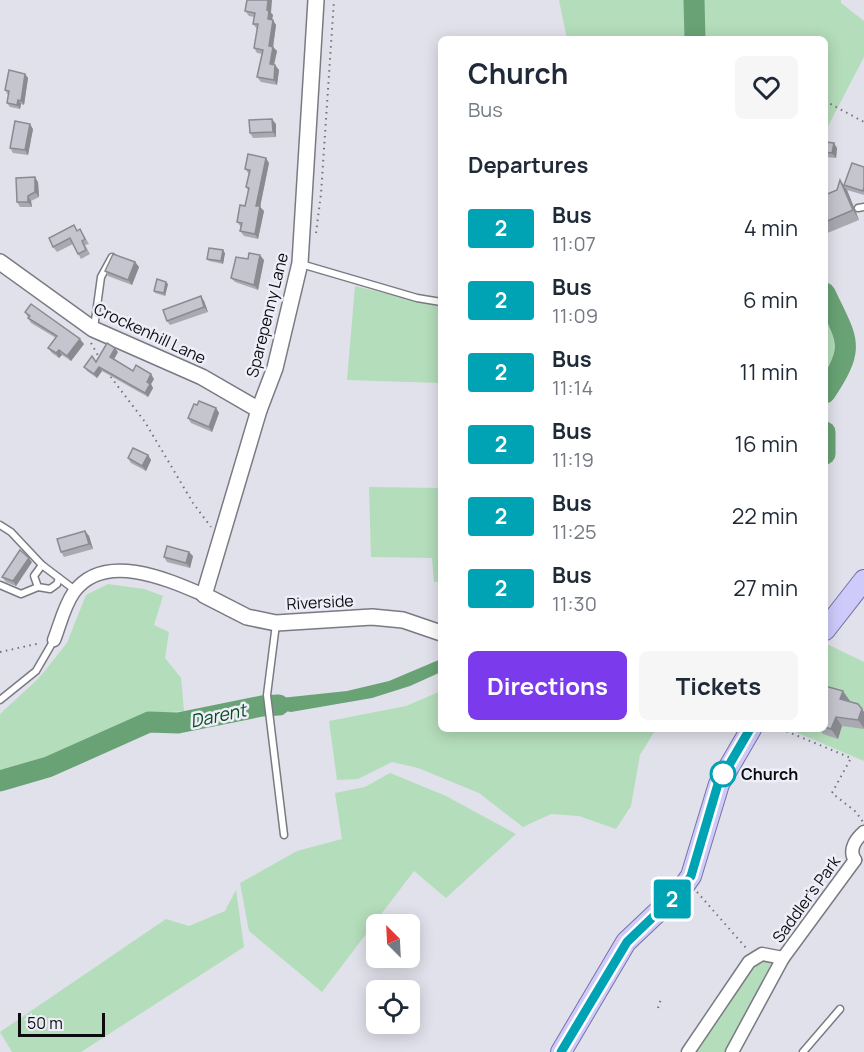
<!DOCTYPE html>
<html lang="en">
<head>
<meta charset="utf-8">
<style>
  body { margin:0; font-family:Manrope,sans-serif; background:#f6f6f7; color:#1f2937; height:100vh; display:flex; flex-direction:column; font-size:22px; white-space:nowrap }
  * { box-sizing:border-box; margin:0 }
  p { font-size:20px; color:#747a83 }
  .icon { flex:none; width:33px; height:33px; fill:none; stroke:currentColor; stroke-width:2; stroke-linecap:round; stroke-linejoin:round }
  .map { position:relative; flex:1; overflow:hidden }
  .details { position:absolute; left:438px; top:36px; width:390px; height:696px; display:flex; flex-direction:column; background:#fff; border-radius:9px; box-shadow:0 3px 15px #0003 }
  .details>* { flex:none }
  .badge { padding:0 12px; border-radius:4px; font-size:21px; line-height:39px }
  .needle { width:39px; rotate:336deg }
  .controls { position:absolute; left:366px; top:914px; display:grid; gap:12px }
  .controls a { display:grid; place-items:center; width:54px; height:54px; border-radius:9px; background:#fff; box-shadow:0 3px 15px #0003; font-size:30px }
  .scale { position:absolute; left:18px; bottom:15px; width:87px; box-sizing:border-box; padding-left:6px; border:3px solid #0c0c0f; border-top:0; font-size:16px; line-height:21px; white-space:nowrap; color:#0c0c0f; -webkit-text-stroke:4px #eeeef8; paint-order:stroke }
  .map>.badge { position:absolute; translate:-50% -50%; box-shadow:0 0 0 3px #fff }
  h2 { padding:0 30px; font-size:22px; line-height:54px }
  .round { display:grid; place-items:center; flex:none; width:63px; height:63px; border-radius:9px; background:#f6f6f7 }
  .head { display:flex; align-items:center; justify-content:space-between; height:102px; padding:0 30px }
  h1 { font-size:28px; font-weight:700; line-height:45px }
  .action { display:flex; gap:12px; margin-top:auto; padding:12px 30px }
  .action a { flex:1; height:69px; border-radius:9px; background:#7c3aed; color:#fff; font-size:24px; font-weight:700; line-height:69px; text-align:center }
  .action a+a { background:#f6f6f7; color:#1f2937 }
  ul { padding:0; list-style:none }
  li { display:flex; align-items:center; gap:18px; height:72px; padding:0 30px }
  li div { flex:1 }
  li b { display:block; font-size:22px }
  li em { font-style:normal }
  li .badge { min-width:66px; font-weight:700; text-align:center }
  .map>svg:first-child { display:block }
  .green { fill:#b4ddbb }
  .water { fill:#69a375 }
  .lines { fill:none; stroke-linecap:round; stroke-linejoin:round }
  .river { stroke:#69a375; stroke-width:21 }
  .service-casing { stroke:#7a7a83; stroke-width:9 }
  .minor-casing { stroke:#7a7a83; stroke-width:15 }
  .tertiary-casing { stroke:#7a7a83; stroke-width:18 }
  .primary-casing { stroke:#7572a6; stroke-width:22 }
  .path { stroke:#717178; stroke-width:2; stroke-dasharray:1.5 4.5; stroke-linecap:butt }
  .service { stroke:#fff; stroke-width:6 }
  .minor { stroke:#fff; stroke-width:12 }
  .tertiary { stroke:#fff; stroke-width:15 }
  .primary { stroke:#cecbfb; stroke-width:20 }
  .wall { fill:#a9a9b2 }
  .shaded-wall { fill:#8a8a91 }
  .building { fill:#c5c5cf; stroke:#8a8a91; stroke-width:1.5 }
  .line-casing { stroke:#fff; stroke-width:14 }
  .line { stroke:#00a3b4; stroke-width:9 }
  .stop-dot { fill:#fff; stroke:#00a3b4; stroke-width:3 }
  .labels { text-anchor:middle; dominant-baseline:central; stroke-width:5; stroke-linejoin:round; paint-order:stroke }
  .street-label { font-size:16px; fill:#0c0c0f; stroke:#eeeef8 }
  .stop-label { font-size:16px; font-weight:bold; fill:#0c0c0f; stroke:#eeeef8; text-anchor:start }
  .water-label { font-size:18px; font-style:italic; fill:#054b20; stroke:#eeeef8 }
</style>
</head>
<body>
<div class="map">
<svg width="864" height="1052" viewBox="0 0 864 1052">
  <rect width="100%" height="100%" fill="#e1e1eb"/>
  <g class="green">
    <path d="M559 0H689L690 39H567Z"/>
    <path d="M699 0H841V3L864 21V57L825 132V39H700Z"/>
    <path d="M355 286 441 307V383L347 380Z"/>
    <path d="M825 309 830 310C845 345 848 352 825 385Z"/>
    <path d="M369 487 441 488V582H434L432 558 371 557Z"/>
    <path d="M108 584 144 589 163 596 154 625 169 632 165 658 181 678 184 711 143 714 47 762 0 770V714L39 678 67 643 86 595Z"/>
    <path d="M825 643 864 662V761L788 729H825Z"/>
    <path d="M441 691V729H656L640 755 631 806 616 829 579 816 551 814 523 827 479 793 418 768 392 762 358 779 337 780 329 721 406 706Z"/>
    <path d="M390 773 446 796 516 834 446 898 414 871 322 992 249 931 240 883 297 851 342 839 335 793 365 787Z"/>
    <path d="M236 890 244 947 81 1052H12L0 1032 166 919 189 926 225 911Z"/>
    <path d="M766 957 774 961V967L726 1052H693L753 963Z"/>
  </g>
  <path class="water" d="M441 659V672L410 686 372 698 291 712 273 709 251 714V704L262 700 347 691 389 681Z"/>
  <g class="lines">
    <g class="river">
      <path d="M694 0 695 39"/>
      <path d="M825 293C847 341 857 345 825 393"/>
      <path d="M825 432V454"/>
      <path d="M0 781 48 767 149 722 178 723 262 706 279 705"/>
    </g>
    <g class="service-casing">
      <g id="service">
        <path d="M858 208 864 207"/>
        <path d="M301 264 417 298 441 302"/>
        <path d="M94 328 101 277 112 257"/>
        <path d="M0 525 11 532 42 565 75 590"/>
        <path d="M42 565 34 576 38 587 50 589 57 584 59 578"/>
        <path d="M0 585 21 594 38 587"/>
        <path d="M276 624 267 695 284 835"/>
        <path d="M0 700 36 671 54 640"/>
        <path d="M803 1052 840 1009"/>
      </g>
    </g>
    <g class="minor-casing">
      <g id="minor">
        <path d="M54 640C60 625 64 606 74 592 104 551 167 579 204 595"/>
        <path d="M855 860C848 850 856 839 864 832"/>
        <path d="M783 958 855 860"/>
        <path d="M688 1052 749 962 762 954 783 958 732 1052"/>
      </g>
    </g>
    <g class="tertiary-casing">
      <g id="tertiary">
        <path d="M316 0 300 263 275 368 259 410 204 595 247 617 276 623 372 617 403 620 441 633"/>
        <path d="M0 262 93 329 202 377 259 410"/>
      </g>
    </g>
    <g class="primary-casing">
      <g id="primary">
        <path d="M825 630 864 580"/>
        <path d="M561 1052 626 942 681 890 691 876 719 784 751 729"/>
      </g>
    </g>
    <g class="path">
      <path d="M825 101 864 122"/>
      <path d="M316 233 321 194 334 0"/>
      <path d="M91 343 100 359"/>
      <path d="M107 372 145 422 193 503 211 527"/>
      <path d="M0 652 41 643"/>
      <path d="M781 729 851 758 832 793 856 812 863 822"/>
      <path d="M697 892 747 949"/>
      <path d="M658 1008 661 999"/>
    </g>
    <use href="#service" class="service"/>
    <use href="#minor" class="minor"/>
    <use href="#tertiary" class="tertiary"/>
    <use href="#primary" class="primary"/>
  </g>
  <g class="wall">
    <path d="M245 11 271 13 273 15 272 20 276 25 273 47 277 51 274 65 279 70 277 85 261 82 257 77 262 54 257 53 254 48 257 29 253 24 254 17 249 16Z"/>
    <path d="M25 74 28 78 24 105 21 104 20 109 10 107 7 103 8 95 5 90Z"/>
    <path d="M276 124V137L253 138 250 133Z"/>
    <path d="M33 129 28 155 13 153 10 148Z"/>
    <path d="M825 142 837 148 836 158 825 157Z"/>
    <path d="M269 163 260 207 264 211 258 239 244 236 240 231 241 227 237 222 245 206 248 190 246 187 249 174 245 169Z"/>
    <path d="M864 167V195L847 190 844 185Z"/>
    <path d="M840 180 847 190 859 220 825 234V195L837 190Z"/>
    <path d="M38 182 39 197 31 201 32 207H20L17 202Z"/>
    <path d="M80 229 89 244 85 245 90 254 81 259 73 244 57 252 53 247Z"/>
    <path d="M225 253 223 264 209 261 207 259Z"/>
    <path d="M248 259 264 260 258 290 235 282 231 278Z"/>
    <path d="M135 262 139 267 132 285 108 276 105 271Z"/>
    <path d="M168 284 165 296 155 293 154 291Z"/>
    <path d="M204 301 208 312 170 325 167 321Z"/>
    <path d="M25 312 84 344 71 361 62 355 59 358 52 353 48 348 56 338 31 323Z"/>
    <path d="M118 352 114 359 133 371 154 379 151 384 153 388 148 397 102 371 97 378 87 371 84 367Z"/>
    <path d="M216 408 219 413 212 432 191 423 188 418Z"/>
    <path d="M148 455 151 460 146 471 131 463 128 458Z"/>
    <path d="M85 531 89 536 93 549 64 557 61 552Z"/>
    <path d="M193 556 190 568 167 562 164 557Z"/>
    <path d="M32 562 16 586 6 582 2 577Z"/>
    <path d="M825 686 843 691 849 702 858 704 864 712V729L842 726 838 739 823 734 819 729H825Z"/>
  </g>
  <g class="shaded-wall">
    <path d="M268 0H272L271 13 273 15 271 24 268 19 267 10Z"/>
    <path d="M273 20 276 25 273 47 277 51 273 69 270 64 269 46Z"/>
    <path d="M275 65 279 70 277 85 274 80Z"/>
    <path d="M25 74 28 78 24 105 21 101Z"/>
    <path d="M18 100 21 104 20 109 17 105Z"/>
    <path d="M272 119 276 124V137L273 132Z"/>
    <path d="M30 124 33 129 28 155 25 150Z"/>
    <path d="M834 143 837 148 836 158 832 153Z"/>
    <path d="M266 158 269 163 260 207 264 211 258 239 255 234 256 206Z"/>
    <path d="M35 177 38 182 39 197 35 192Z"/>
    <path d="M840 180 847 190 859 220 853 210Z"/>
    <path d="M28 196 31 201 32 207 28 202Z"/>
    <path d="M223 250 225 253 223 264 221 261Z"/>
    <path d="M260 255 264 260 258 290 254 285Z"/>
    <path d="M135 262 139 267 132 285 128 280Z"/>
    <path d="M166 282 168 284 165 296 164 293Z"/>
    <path d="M201 296 204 301 208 312 204 307Z"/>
    <path d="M80 339 84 344 71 361 67 356Z"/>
    <path d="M115 348 118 352 113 361 110 357Z"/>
    <path d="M59 350 62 355 59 358 56 353Z"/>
    <path d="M99 367 102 371 97 378 94 374Z"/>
    <path d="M151 374 154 379 151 384 153 388 148 397 145 393 147 382Z"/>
    <path d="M216 408 219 413 212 432 209 427Z"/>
    <path d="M148 455 151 460 146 471 142 466Z"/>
    <path d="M85 531 89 536 93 549 89 544Z"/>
    <path d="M189 552 193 556 190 568 186 563Z"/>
    <path d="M29 558 32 562 16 586 13 581Z"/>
    <path d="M843 691 850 701 847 708 840 699Z"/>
    <path d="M862 709 864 712V728L858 720Z"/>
    <path d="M836 717 842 726 838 739 831 729Z"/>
  </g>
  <g class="building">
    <path d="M247 0H268L267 10 269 11 268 19 273 20 269 46 273 47 270 64 275 65 274 80 257 77 263 50 254 48 258 24H253L255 13 245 11Z"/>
    <path d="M9 70 25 74 21 101 18 100 17 105 7 103 9 91 5 90Z"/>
    <path d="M272 119 273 132 250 133 249 120Z"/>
    <path d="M15 121 30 124 25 150 10 148Z"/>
    <path d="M825 142 834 143 832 153 825 152Z"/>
    <path d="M248 154 266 158 256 206H260L255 234 240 231 242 223 237 222 240 205 245 206 249 188 246 187 250 170 245 169Z"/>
    <path d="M852 163 864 167V187L863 191 844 185Z"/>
    <path d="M35 177V192L28 196V202H17L16 178Z"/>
    <path d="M840 180 853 210 825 222V195L837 190Z"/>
    <path d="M74 225 77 231 80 229 85 239 82 241 86 250 78 254 70 238 53 247 49 238Z"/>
    <path d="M209 248 223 250 221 261 207 259Z"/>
    <path d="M249 253 260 255 254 285 231 278 236 257 248 259Z"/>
    <path d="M113 254 135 262 128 280 105 271Z"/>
    <path d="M157 279 166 282 164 293 154 291Z"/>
    <path d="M201 296 204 307 167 321 163 310Z"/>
    <path d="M31 304 80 339 67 356 59 350 56 353 48 348 57 336 28 318 30 316 25 312Z"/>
    <path d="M107 343 115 348 110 357 133 371 136 365 151 374 147 382 150 384 145 393 99 367 94 374 84 367 92 356 96 362Z"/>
    <path d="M199 401 216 408 209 427 188 418 194 404 197 405Z"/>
    <path d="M133 448 148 455 142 466 128 458Z"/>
    <path d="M85 531 89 544 61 552 57 539Z"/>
    <path d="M167 546 189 552 186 563 164 557Z"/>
    <path d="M20 550 29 558 13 581 2 577Z"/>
    <path d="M825 686 843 691 840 699 858 704 862 709 858 720 836 717 831 729 825 727Z"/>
  </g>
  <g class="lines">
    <g class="line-casing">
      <path id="line" d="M561 1052 627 942 681 890 691 876 718 784 750 729"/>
    </g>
    <use href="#line" class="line"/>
  </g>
  <circle class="stop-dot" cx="723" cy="774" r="12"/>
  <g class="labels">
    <g class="street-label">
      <text transform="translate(267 315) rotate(-76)">Sparepenny Lane</text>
      <text transform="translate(150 333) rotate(25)">Crockenhill Lane</text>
      <text transform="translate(320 602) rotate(-3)">Riverside</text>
      <text transform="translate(806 899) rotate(-54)">Saddler's Park</text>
    </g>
    <g class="stop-label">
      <text x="741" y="774">Church</text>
    </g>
    <g class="water-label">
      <text transform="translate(218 715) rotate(-12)">Darent</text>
    </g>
  </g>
</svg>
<div class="controls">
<a><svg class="needle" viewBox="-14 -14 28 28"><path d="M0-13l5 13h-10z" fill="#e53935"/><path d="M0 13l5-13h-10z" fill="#747a83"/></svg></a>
<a><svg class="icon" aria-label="locate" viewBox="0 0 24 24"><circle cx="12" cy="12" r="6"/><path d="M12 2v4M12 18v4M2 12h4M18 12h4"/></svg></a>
</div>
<div class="scale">50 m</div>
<b class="badge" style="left:672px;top:899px;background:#00a3b4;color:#fff">2</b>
<section class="details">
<div class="head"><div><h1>Church</h1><p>Bus</p></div><a class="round"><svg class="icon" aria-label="heart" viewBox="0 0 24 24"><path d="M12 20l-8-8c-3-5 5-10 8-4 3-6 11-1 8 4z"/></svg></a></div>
<h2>Departures</h2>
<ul>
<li><span class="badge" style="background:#00a3b4;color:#fff">2</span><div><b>Bus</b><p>11:07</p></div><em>4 min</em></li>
<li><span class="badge" style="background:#00a3b4;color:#fff">2</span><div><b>Bus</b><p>11:09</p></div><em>6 min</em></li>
<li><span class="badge" style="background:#00a3b4;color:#fff">2</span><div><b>Bus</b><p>11:14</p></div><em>11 min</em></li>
<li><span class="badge" style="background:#00a3b4;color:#fff">2</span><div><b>Bus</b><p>11:19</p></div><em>16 min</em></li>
<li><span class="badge" style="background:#00a3b4;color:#fff">2</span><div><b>Bus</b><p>11:25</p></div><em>22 min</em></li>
<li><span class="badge" style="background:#00a3b4;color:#fff">2</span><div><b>Bus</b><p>11:30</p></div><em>27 min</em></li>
</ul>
<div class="action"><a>Directions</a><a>Tickets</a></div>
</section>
</div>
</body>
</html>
